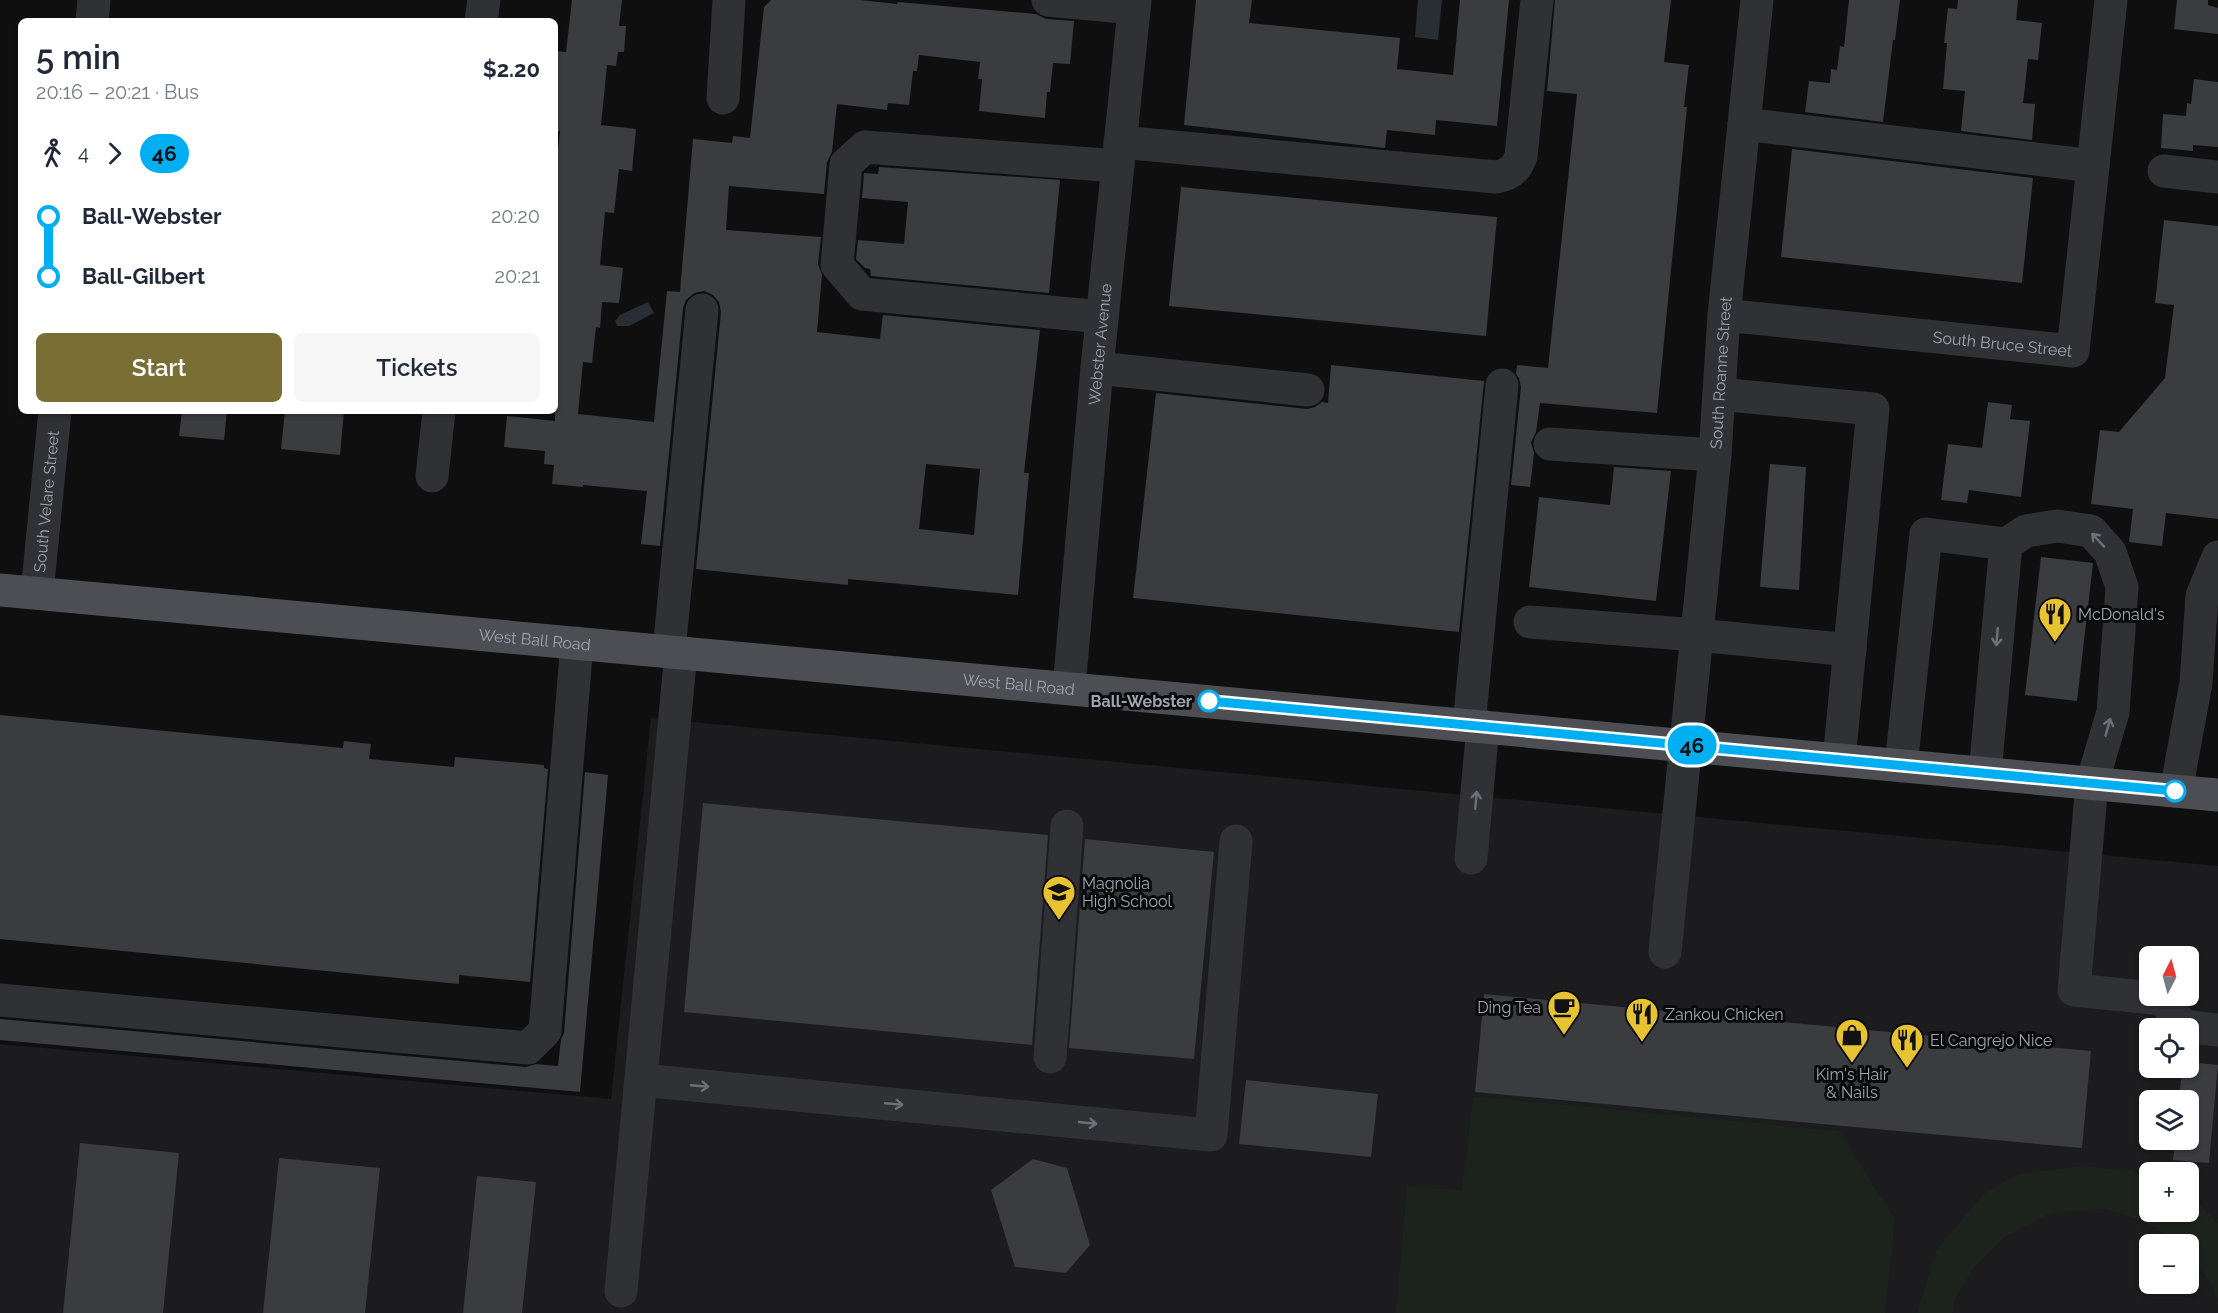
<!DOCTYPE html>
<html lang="en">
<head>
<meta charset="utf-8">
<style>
  body { margin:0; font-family:Raleway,sans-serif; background:#f6f6f7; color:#1f2937; height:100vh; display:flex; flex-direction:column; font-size:22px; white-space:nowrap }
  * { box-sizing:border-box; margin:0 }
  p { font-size:20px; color:#747a83 }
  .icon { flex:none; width:33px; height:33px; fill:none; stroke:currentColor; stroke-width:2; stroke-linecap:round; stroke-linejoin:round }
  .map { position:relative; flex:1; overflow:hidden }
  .side { position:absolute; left:18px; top:18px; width:540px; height:396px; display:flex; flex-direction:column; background:#fff; border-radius:9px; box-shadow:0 2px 4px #0004 }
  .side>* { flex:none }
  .badge { padding:0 12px; border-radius:20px; font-size:21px; line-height:39px }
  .needle { width:39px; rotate:6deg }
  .controls { position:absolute; left:2139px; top:946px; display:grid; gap:12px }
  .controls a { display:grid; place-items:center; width:60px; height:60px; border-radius:9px; background:#fff; box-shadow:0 2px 4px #0004; font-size:30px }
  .map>.badge { position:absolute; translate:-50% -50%; box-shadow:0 0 0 3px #fff }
  .legs { display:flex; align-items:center; gap:9px; height:66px; padding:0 18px; font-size:20px }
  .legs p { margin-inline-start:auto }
  .overview { display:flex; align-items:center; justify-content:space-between; height:102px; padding:0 18px }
  h1 { font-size:33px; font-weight:600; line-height:45px }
  .primary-button { display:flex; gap:12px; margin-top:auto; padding:12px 18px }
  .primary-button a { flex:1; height:69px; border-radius:9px; background:#796e34; color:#fff; font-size:24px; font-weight:600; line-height:69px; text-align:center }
  .primary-button a+a { background:#f6f6f7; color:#1f2937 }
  ul { padding:0 18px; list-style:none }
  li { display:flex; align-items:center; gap:21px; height:60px; font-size:22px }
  li i { display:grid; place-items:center; width:9px; height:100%; margin:0 8px; background:currentColor }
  li i::after { content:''; width:15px; height:15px; margin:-8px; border:4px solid; border-radius:50%; background:#fff }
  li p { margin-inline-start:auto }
  li:first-child i { background:linear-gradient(#0000 50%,currentColor 0) }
  li:last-child i { background:linear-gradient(currentColor 50%,#0000 0) }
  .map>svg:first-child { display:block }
  .built { fill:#1c1b1d; fill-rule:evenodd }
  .green { fill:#1c231d }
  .water { fill:#292e35 }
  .building { fill:#3b3c40; fill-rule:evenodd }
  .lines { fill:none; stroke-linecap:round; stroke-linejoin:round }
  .minor { stroke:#303135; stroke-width:33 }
  .major { stroke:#4d4d54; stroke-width:33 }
  .oneway { stroke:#6e7079 }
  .line-1-casing { stroke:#fff; stroke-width:14 }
  .line-1 { stroke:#00aff2; stroke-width:9 }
  .stop-1-dot { fill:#fff; stroke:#00aff2; stroke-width:3 }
  .labels { text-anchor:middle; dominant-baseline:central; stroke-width:6; stroke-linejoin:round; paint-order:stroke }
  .street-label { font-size:16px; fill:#a1a4b1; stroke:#0a0a0b }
  .poi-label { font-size:16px; fill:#a1a4b1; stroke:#0a0a0b; text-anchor:start }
  .stop-label { font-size:16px; font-weight:bold; fill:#a1a4b1; stroke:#0a0a0b; text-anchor:end }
</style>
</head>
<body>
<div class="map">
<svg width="2218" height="1313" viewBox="0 0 2218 1313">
  <rect width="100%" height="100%" fill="#0f0f10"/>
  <path class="built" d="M651 718 2218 866V1313H0V1044L611 1099ZM2150 957H2188V996H2150ZM2150 1029H2188V1068H2150ZM2150 1101H2188V1140H2150ZM2150 1173H2188V1212H2150ZM2150 1245H2188V1284H2150Z"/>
  <g class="green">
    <path d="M1473 1096 1839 1131 1895 1219 1885 1313H1396L1407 1187 1462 1190Z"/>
    <path d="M2083 1166 2132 1171 2149 1179 2150 1212H2188L2189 1198 2197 1202 2218 1223V1302L2214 1289 2189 1250 2188 1245H2184L2143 1221 2105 1209 2051 1213 2003 1238 1974 1267 1954 1301 1952 1313H1917L1936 1251 1983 1194 2018 1174Z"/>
  </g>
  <g class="water">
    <path d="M1418 0H1442L1438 40 1415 37Z"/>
    <path d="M648 302 654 313 629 326H617L615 321 620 315Z"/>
  </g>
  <g class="building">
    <path d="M572 0H622L619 26H626L624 52H618L616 66 607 65 601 125 636 129 632 171 619 169 614 213 605 212 600 265 623 268 619 303 602 302 600 328 596 327 592 363 583 362 578 414 654 422 667 291 680 292 693 139 732 143 733 136 750 138 764 7 771 0H860L897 4 898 2 1036 14 1046 19 1074 21 1070 64 1053 63 1050 92H1047L1045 118 979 111 982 79H978L980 62 919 55 917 71H913L909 105 888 103 887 110 837 104 832 152 827 162 824 194 729 186 726 230 821 237 818 264 822 275 817 332 880 339 883 315 1040 330 1024 473H1029L1018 595 848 579V585L696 569 721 312 719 302 713 295 704 291 694 293 686 300 683 308 660 546 641 544 647 491 583 485V487L552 484 554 465 544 464 545 451 504 447 507 416 555 421V181L560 131H555V51L566 52ZM926 464 980 469 974 535 919 529Z"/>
    <path d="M1196 0H1252L1249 23 1400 38 1397 69 1453 75 1460 0H1509L1497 126 1436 120 1435 135 1387 130 1385 148 1184 125Z"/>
    <path d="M1555 0H1671L1664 62 1689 65 1684 107H1687L1657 413 1540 403 1536 432 1531 442 1534 453 1530 487 1511 485 1521 387 1519 378 1516 374 1517 365 1548 368 1577 94 1547 91Z"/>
    <path d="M1849 0H1900L1895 40H1893L1883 122 1805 112 1809 81 1830 83 1831 69 1837 70 1840 46 1844 47Z"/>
    <path d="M1958 0H2018L2016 20 2042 23 2038 60 2028 59 2023 103 2035 104 2032 140 1961 131 1965 91 1943 89 1947 43H1944L1948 8 1957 9Z"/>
    <path d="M2177 0H2208V5L2218 8V34L2174 29Z"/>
    <path d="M2194 79 2218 82V147L2193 145V151L2161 148 2163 114 2186 116 2187 103 2191 104Z"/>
    <path d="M1792 149 2033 178 2022 283 1781 257Z"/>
    <path d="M879 167 1060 180 1049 293 871 276 870 269 865 268 856 259 858 240 904 244 908 202 862 198 864 173 878 174Z"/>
    <path d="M1181 187 1497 217 1486 336 1169 306Z"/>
    <path d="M2164 220 2218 226V519L2166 513 2162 546 2129 542 2133 509 2091 504 2100 430 2119 432 2165 378 2174 305 2155 303Z"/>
    <path d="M1331 365 1484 381 1459 632 1133 598 1156 393 1307 409 1315 407 1322 402 1328 403Z"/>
    <path d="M1988 402 2012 405 2010 419 2030 421 2021 497 1969 490 1967 503 1941 500 1948 444 1982 448Z"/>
    <path d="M182 411H227L224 440 179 436Z"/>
    <path d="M285 411H344L340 455 281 449Z"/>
    <path d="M1770 464 1806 467 1799 590 1760 587Z"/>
    <path d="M1614 467 1671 471 1656 601 1529 587 1539 497 1610 505Z"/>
    <path d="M2041 557 2093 563 2077 701 2025 695Z"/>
    <path d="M0 715 343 748 344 741 371 744 369 759 454 767 455 757 544 765V768L548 769 530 982 459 975V984L0 939Z"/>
    <path d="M585 772 608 775 580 1092 0 1040V1019L526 1067 536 1064 558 1066 561 1039 564 1033Z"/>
    <path d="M703 803 1048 835 1032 1045 684 1012Z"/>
    <path d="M1085 839 1214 852 1194 1059 1069 1048Z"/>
    <path d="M1484 994 2091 1051 2082 1148 1475 1092Z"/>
    <path d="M2188 1062 2218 1065 2209 1163 2173 1160 2175 1140H2188V1101H2179L2182 1068H2188Z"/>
    <path d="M1246 1080 1378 1094 1371 1157 1239 1144Z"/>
    <path d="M80 1143 179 1153 163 1313H63Z"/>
    <path d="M279 1158 380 1168 365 1313H263Z"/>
    <path d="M1033 1159 1067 1168 1090 1245 1066 1273 1015 1267 991 1190Z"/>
    <path d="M477 1176 536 1182 522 1313H463Z"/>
  </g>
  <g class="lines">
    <g class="minor">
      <path d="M1048 0 1134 8"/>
      <path d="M92 21 94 0"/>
      <path d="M481 21 484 0"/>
      <path d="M723 98 729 0"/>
      <path d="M1744 124 2093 166"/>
      <path d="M1120 142 1496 177C1509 175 1517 169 1521 156L1537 0"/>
      <path d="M2164 171 2218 177"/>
      <path id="s1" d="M1724 315 2073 351 2111 0"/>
      <path d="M1102 317 862 294 837 265 846 164 865 147 1118 166"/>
      <path d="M1097 368 1308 390"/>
      <path d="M1719 394 1873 409 1839 760"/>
      <path d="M1550 444 1715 455"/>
      <path d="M432 476 439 411"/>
      <path id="s2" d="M37 593 55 411"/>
      <path d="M1530 622 1697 635 1850 650"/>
      <path d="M669 651 702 310"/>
      <path id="s3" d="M1069 688 1097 368 1135 0"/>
      <path d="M1469 725 1502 385"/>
      <path d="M1901 766 1926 534 2006 544"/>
      <path d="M1985 773 2006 544 2026 531 2057 526 2091 531 2110 552 2122 587 2113 712 2092 783 2074 990 2164 999 2182 1026 2218 1030"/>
      <path d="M2176 791 2196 683 2202 596 2218 557"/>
      <path d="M1471 858 1483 726"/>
      <path id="s4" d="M1665 952 1715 455 1724 315 1757 0"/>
      <path d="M0 1000 528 1048 545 1031 577 643"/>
      <path d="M1050 1057 1067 826"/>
      <path d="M641 1080 1211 1135 1236 841"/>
      <path d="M621 1291 681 652"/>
    </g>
    <path class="major" id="s5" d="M0 590 2218 795"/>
  </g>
  <defs><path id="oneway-shaft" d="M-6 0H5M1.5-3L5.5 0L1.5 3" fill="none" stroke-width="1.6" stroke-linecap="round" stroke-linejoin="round" transform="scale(1.5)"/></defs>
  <g class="oneway">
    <use href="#oneway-shaft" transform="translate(2098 540) rotate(-133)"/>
    <use href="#oneway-shaft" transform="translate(1997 637) rotate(95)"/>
    <use href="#oneway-shaft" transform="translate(2108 727) rotate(-74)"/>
    <use href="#oneway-shaft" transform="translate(1476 800) rotate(-85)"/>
    <use href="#oneway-shaft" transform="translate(700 1086) rotate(5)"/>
    <use href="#oneway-shaft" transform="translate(894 1104) rotate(5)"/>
    <use href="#oneway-shaft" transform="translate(1088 1123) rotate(6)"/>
  </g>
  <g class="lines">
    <g class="line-1-casing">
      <path id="line-1" d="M1209 701 2175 791"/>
    </g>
    <use href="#line-1" class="line-1"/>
  </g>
  <defs>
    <g id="restaurant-pin" transform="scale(1.725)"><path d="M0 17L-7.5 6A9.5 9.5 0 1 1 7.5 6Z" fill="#e7c331" stroke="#0a0a0b"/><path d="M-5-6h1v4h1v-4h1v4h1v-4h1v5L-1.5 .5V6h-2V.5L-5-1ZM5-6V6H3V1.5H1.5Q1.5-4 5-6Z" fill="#111"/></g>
    <g id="school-pin" transform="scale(1.725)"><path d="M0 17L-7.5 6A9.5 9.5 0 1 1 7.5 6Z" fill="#e7c331" stroke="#0a0a0b"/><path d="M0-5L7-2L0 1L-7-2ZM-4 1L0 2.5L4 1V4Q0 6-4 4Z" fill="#111"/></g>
    <g id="cafe-pin" transform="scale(1.725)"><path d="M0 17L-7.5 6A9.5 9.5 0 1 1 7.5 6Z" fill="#e7c331" stroke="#0a0a0b"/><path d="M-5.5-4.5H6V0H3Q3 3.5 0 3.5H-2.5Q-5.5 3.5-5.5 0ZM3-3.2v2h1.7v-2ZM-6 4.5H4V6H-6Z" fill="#111"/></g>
    <g id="shop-pin" transform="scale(1.725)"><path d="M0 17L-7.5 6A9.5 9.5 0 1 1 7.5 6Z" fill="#e7c331" stroke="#0a0a0b"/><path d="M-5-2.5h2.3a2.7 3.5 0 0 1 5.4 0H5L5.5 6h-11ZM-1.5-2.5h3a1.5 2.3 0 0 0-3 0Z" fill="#111"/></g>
  </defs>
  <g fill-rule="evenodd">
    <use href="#restaurant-pin" x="2055" y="614"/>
    <use href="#school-pin" x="1059" y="892"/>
    <use href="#cafe-pin" x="1564" y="1007"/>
    <use href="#restaurant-pin" x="1642" y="1014"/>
    <use href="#shop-pin" x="1852" y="1035"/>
    <use href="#restaurant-pin" x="1907" y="1040"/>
  </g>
  <g class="stop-1-dot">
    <circle cx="1209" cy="701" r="10"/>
    <circle cx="2175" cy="791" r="10"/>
  </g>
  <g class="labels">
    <g class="street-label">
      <text stroke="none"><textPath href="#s1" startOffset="280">South Bruce Street</textPath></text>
      <text stroke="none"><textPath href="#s3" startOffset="345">Webster Avenue</textPath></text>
      <text stroke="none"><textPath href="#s4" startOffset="582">South Roanne Street</textPath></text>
      <text stroke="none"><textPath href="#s2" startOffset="92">South Velare Street</textPath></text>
      <text stroke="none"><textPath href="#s5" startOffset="537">West Ball Road</textPath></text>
      <text stroke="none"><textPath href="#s5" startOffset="1023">West Ball Road</textPath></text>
    </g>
    <g class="poi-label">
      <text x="2078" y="614">McDonald's</text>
      <text x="1082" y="883">Magnolia<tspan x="1082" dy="18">High School</tspan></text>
      <text x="1541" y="1007" text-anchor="end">Ding Tea</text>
      <text x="1665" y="1014">Zankou Chicken</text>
      <text x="1930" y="1040">El Cangrejo Nice</text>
      <text x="1852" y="1074" text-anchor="middle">Kim's Hair<tspan x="1852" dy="18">&amp; Nails</tspan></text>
    </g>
    <g class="stop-label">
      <text x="1192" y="701">Ball-Webster</text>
    </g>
  </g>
</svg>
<div class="controls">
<a><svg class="needle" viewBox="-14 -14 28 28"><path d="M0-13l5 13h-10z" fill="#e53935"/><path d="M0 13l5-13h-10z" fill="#747a83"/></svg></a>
<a><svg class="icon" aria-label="locate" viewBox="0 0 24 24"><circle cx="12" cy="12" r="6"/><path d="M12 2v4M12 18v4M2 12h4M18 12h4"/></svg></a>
<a><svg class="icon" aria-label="layers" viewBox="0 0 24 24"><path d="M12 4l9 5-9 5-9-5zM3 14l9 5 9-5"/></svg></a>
<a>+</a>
<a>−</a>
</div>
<b class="badge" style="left:1692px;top:745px;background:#00aff2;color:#111">46</b>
<section class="side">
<div class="overview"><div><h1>5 min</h1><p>20:16 – 20:21 · Bus</p></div><b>$2.20</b></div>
<div class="legs"><svg class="icon" aria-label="walk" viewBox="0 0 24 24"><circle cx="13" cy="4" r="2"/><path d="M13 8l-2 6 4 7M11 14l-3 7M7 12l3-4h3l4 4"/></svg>4<svg class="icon" aria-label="forward" viewBox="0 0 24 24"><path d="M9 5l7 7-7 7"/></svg><b class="badge" style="background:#00aff2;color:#111">46</b></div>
<ul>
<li><i style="color:#00aff2"></i><b>Ball-Webster</b><p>20:20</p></li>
<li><i style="color:#00aff2"></i><b>Ball-Gilbert</b><p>20:21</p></li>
</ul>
<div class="primary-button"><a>Start</a><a>Tickets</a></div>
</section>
</div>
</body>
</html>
